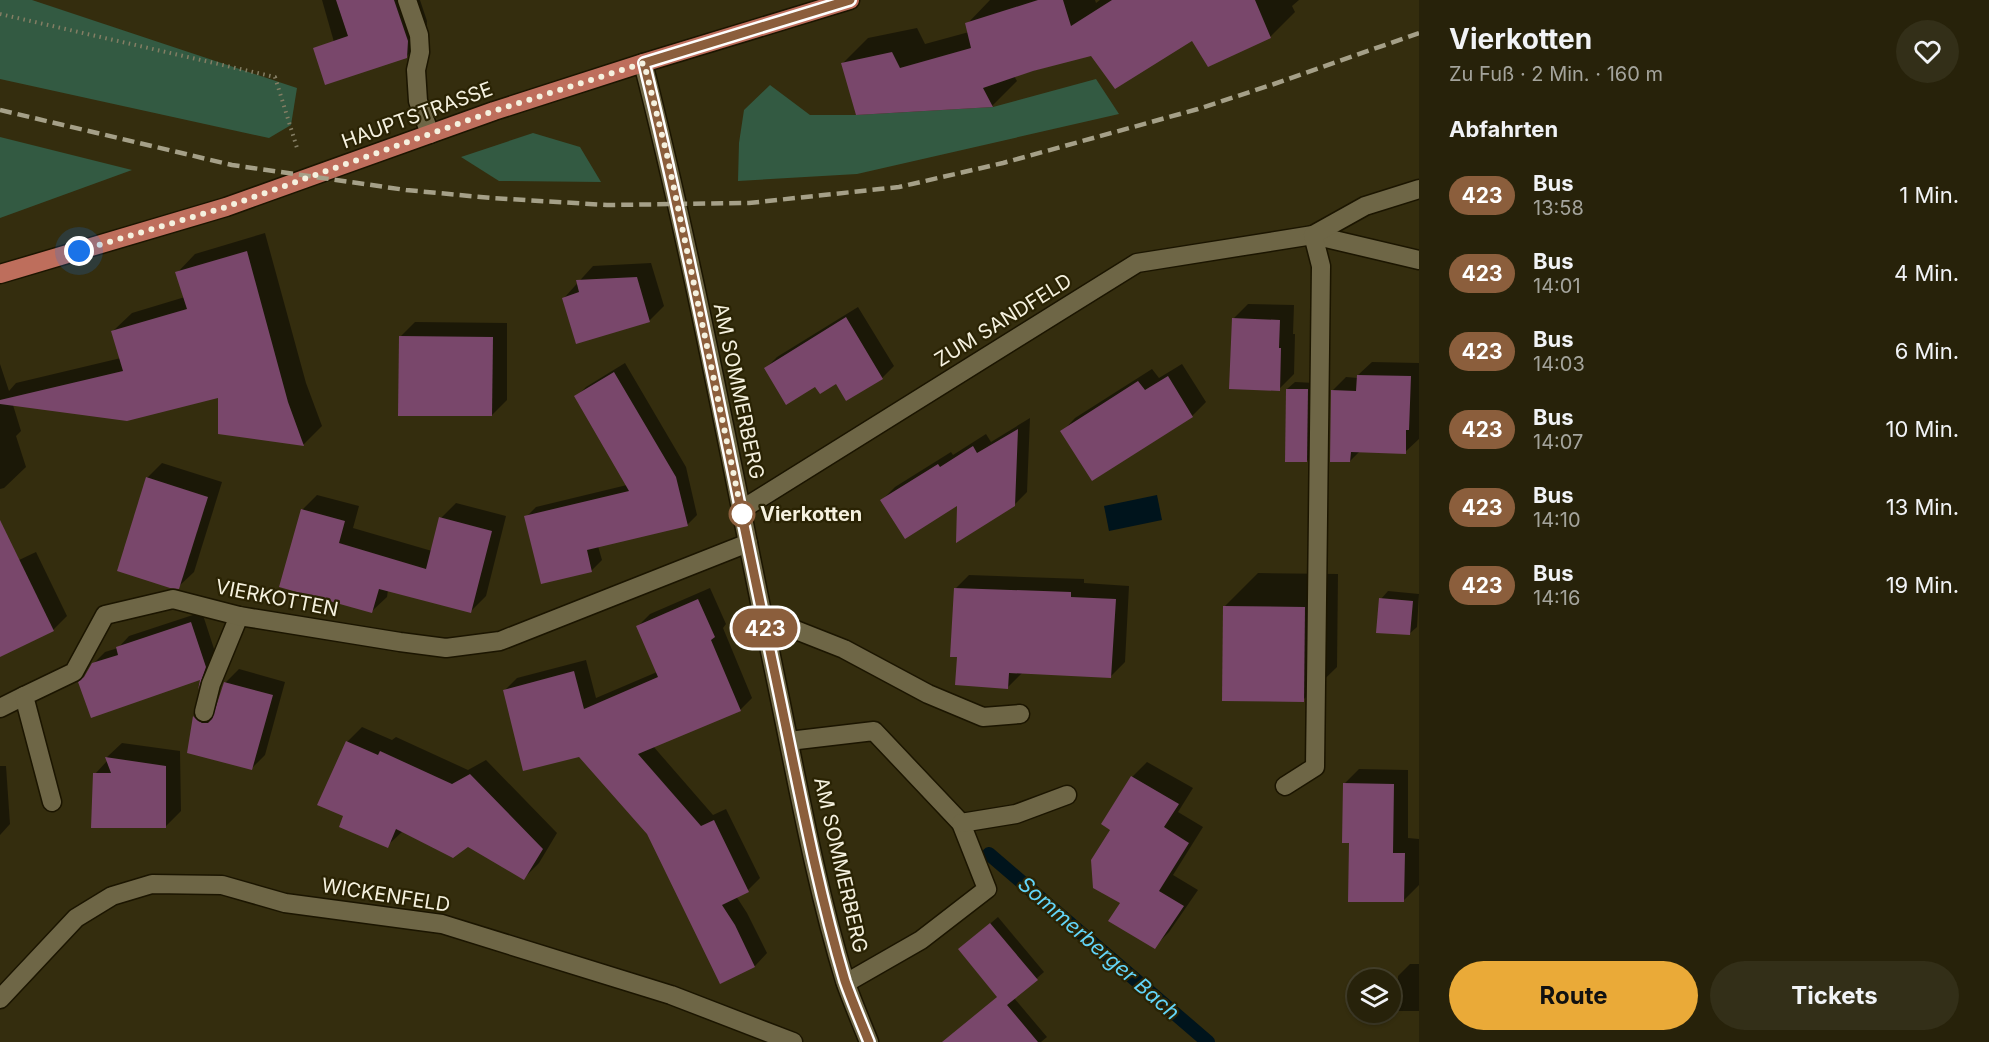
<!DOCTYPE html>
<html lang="de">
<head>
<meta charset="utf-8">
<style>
  body { margin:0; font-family:Inter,sans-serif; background:#332f18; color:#f1f3f6; height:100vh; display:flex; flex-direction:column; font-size:22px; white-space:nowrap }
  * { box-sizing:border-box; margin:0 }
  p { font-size:20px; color:#a4a49c }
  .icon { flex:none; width:33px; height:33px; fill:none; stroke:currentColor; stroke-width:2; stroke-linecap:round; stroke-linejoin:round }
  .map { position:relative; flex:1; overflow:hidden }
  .sheet { display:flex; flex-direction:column; background:#27220a; width:570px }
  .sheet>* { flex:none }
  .badge { padding:0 12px; border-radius:20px; font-size:21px; line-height:39px }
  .buttons { position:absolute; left:1347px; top:969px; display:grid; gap:12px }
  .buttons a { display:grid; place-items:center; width:54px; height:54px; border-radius:50%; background:#27220a; box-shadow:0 2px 4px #0004,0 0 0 2px #433f2b; font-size:30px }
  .you { position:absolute; width:30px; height:30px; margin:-15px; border:4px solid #fff; border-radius:50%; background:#1a73e8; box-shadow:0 0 0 9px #1a73e833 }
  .map>.badge { position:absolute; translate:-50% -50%; box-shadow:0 0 0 3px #fff }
  h2 { padding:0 30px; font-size:22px; line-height:54px }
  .round { display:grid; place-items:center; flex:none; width:63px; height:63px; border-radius:32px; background:#332f18 }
  .overview { display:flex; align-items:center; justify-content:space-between; height:102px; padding:0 30px }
  h1 { font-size:28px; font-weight:700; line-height:45px }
  .action { display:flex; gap:12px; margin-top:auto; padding:12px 30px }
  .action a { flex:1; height:69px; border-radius:36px; background:#eaaa38; color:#111; font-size:24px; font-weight:700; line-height:69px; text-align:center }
  .action a+a { background:#332f18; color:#f1f3f6 }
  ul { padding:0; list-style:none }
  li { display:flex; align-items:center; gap:18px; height:78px; padding:0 30px }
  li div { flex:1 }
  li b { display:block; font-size:22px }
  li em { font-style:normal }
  li .badge { min-width:66px; font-weight:700; text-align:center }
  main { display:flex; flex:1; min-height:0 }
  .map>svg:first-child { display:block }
  .green { fill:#335a42 }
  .water { fill:#00141c }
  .shadow { fill:#0007 }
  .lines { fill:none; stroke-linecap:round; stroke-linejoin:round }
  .stream { stroke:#00141c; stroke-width:14 }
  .building { fill:#79476b }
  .minor-casing { stroke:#1b1500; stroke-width:21 }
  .major-casing { stroke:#1b1500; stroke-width:21 }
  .path { stroke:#847e64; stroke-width:4; stroke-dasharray:1.5 4.5; stroke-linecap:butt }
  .minor { stroke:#6e6646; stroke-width:18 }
  .major { stroke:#be6e5c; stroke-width:18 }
  .rail { stroke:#a5a088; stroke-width:4.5; stroke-dasharray:12 6; stroke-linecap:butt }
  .line-casing { stroke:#fff; stroke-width:14 }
  .line { stroke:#8b5e3c; stroke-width:9 }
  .walk { stroke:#f5f1df; stroke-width:6; stroke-dasharray:0 10.8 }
  .stop-dot { fill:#fff; stroke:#8b5e3c; stroke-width:3 }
  .labels { text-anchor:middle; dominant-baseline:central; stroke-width:4.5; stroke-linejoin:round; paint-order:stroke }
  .street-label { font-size:20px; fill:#f5f1df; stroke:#2a2304 }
  .stop-label { font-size:20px; font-weight:bold; fill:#f5f1df; stroke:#2a2304; text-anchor:start }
  .water-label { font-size:21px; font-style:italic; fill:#63d5f9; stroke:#2a2304 }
</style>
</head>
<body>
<main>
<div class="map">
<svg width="1419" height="1042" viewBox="0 0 1419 1042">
  <rect width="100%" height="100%" fill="#342d0e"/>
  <g class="green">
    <path d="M0 0H32L297 88 291 125 269 138 0 79Z"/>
    <path d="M1096 79 1119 114 857 174 738 181 739 143 744 110 770 85 810 115H856L993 107Z"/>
    <path d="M533 133 580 147 601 182 499 181 461 157Z"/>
    <path d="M0 137 132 170 0 218Z"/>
  </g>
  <path class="water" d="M1157 495 1162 520 1109 531 1104 506Z"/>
  <g class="shadow">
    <path d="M322 0H420L427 21 426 37 406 57 344 77Z"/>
    <path d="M990 0H1095L1096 3 1100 0H1299L1292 6 1295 12 1270 37 1192 39 1092 54 1014 76 1017 81 992 106 843 63 868 38 917 28 925 44 969 32 967 24Z"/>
    <path d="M265 233 306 383 322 426 304 444 219 433 220 396 13 405 21 431 16 436 26 467 4 488 0 489V364L9 391 16 383 121 358 113 331 132 313 185 297 177 273 195 254Z"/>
    <path d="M651 263 664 306 649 321 564 298 593 266Z"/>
    <path d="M1248 304 1294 305 1293 334H1295L1294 374 1279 389 1233 319Z"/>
    <path d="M858 307 894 366 882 378 846 399 836 382 816 385 766 368 777 357Z"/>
    <path d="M415 322 507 323V400L492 415 400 337Z"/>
    <path d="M1372 362 1419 363V439L1405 452 1360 451 1350 461 1332 391 1346 377 1358 378V375Z"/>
    <path d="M625 363 686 467 697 515 687 525 598 546 602 560 592 570 542 583 526 517 536 507 627 485 576 397 586 387Z"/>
    <path d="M1182 364 1206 402 1192 416 1092 479 1062 432 1075 418 1152 369 1159 378Z"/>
    <path d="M1295 382 1315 383 1314 453 1307 461 1287 389Z"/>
    <path d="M1030 418 1027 492 1014 505 882 500 895 487 951 452 953 455 986 434 991 442Z"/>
    <path d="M162 463 222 482 194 572 178 587 147 478Z"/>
    <path d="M317 495 359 506 353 528 432 551 441 518 456 503 506 516 486 596 471 611 388 590 387 597 372 611 302 510Z"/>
    <path d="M36 552 67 616 53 630 0 654V569Z"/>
    <path d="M1258 573 1338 574 1337 667 1303 700 1224 607Z"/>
    <path d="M969 575 1084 579V583L1129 586 1125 662 1111 676 1022 673 1008 687 958 656 955 589Z"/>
    <path d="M710 588 726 624 723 628 752 698 740 710 653 746 713 815 726 809 760 878 748 890 736 896 747 913 767 953 755 966 721 982 648 833 580 755 505 690 517 678 586 660 596 698 657 672 638 626 650 614Z"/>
    <path d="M1388 591 1419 594 1417 627 1409 634 1381 599Z"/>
    <path d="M202 612 216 655 209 677 200 686 201 678 93 664 105 652 118 648 129 636Z"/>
    <path d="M239 669 285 682 265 755 252 768 189 752 195 716 207 704 210 708 217 711 225 683Z"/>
    <path d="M362 727 392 740 396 737 468 770 486 760 557 833 539 863 524 878 467 845 403 831 387 846 345 815 347 742Z"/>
    <path d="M122 743 180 751 181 811 166 826 95 774 108 760 107 757Z"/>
    <path d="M1147 762 1193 788 1178 812 1203 827 1173 875 1198 890 1169 932 1154 947 1122 903 1112 829 1132 777Z"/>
    <path d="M0 766H6L10 824 0 835Z"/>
    <path d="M1359 769 1408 770V838L1419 839V885L1404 900 1351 842 1344 784Z"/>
    <path d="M998 917 1044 972 1014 998 1047 1037 1041 1042H972L998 997 960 949Z"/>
    <path d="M1410 964H1419V1011H1397L1398 976Z"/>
  </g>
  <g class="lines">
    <path class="stream" d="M989 854 1208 1042"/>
  </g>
  <g class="building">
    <path d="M336 0H394L408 41 407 58 325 85 313 48 348 36Z"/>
    <path d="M1038 0H1063L1071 26 1112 0H1255L1271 38 1208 67 1192 41 1115 89 1091 56 1033 71 983 88 993 107 856 115 841 63 892 52 900 68 971 48 965 23Z"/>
    <path d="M247 251 288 402 304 446 218 434V398L127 421 0 404V400L123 371 111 331 187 309 175 272Z"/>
    <path d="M637 277 650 322 576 344 562 298 579 292 576 280Z"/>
    <path d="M846 317 883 379 846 401 836 384 820 394 815 387 786 405 764 368Z"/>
    <path d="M1232 318 1280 320 1279 348H1281L1280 391 1229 389Z"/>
    <path d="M399 336 493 337 492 416H398Z"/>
    <path d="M614 372 676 477 688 526 587 550 592 572 541 584 524 516 629 491 574 396Z"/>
    <path d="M1357 375 1411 376 1409 430H1406V454L1351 452 1350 462H1330L1331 390 1356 391Z"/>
    <path d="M1168 376 1193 417 1092 481 1060 431 1138 381 1145 390Z"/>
    <path d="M1286 389H1308L1307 462H1285Z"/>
    <path d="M1018 429 1015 506 956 543 957 506 905 539 880 500 938 464 940 467 973 446 977 453Z"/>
    <path d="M146 477 208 497 179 589 170 588 117 571Z"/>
    <path d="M301 509 345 521 339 543 426 569 439 517 492 531 471 613 379 589 372 613 279 587Z"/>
    <path d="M0 520 54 631 0 657Z"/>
    <path d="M954 588 1071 592V597L1116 599 1111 678 1009 673 1008 689 955 685 957 657H950Z"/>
    <path d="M1379 598 1413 601 1410 635 1376 633Z"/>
    <path d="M698 599 715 637 711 640 741 711 638 754 701 826 714 820 749 892 722 905 735 925 755 967 720 984 647 834 579 757 523 771 503 690 574 671 584 709 658 677 636 626Z"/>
    <path d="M1223 606 1305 607 1304 702 1222 701Z"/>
    <path d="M191 622 206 667 198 690 200 680 91 718 78 682 84 677 92 663 118 655 116 647Z"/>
    <path d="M224 682 273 695 252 770 187 753 193 716 197 720 202 723H208L212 719Z"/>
    <path d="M346 741 378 755 380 751 452 784 470 774 543 849 524 880 468 847 453 858 396 829 388 848 339 827 343 816 317 805Z"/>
    <path d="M105 757 166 766V828H91L93 773H111Z"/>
    <path d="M1131 776 1179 804 1164 827 1189 843 1159 891 1184 906 1155 949 1108 921 1120 903 1093 888 1091 860 1110 830 1101 824Z"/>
    <path d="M1343 783 1394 784 1393 853H1405L1404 902H1348L1349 843H1342Z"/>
    <path d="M990 923 1038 980 1007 1005 1038 1042H942L997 997 958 949Z"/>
  </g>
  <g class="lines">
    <g class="minor-casing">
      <g id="minor">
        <path d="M407 0 419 35 420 52 416 70 418 101 430 134"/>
        <path d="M643 63C695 267 733 474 776 680 797 780 815 883 845 981 852 1001 861 1022 869 1042"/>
        <path d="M741 510 1137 263 1313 235 1419 260"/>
        <path d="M763 617 844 649 928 694 983 717 1020 714"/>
        <path d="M0 708 24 696"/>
        <path d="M204 712 211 684 239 616"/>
        <path d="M789 741 874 731 961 823 987 889 921 940 846 983"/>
        <path d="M1285 786 1315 767 1321 266 1313 235 1365 206 1419 189"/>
        <path d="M52 802 24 696 74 672 105 615 173 599 239 616 400 642 446 648 500 641 748 543"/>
        <path d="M961 823 1016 814 1067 795"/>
        <path d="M0 999 76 918 112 896 152 884 222 885 285 903 442 924 671 995 793 1042"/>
      </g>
    </g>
    <g class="major-casing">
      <path id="major" d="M0 274 226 207 494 111 643 63 850 0"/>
    </g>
    <path class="path" d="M0 14 275 77 297 148"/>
    <use href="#minor" class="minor"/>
    <use href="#major" class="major"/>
    <path class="rail" d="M0 110 232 165 406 190 491 198 607 205 749 203 899 187 1003 163 1198 109 1274 84 1419 33"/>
  </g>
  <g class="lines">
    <g class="line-casing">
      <path id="line" d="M850 0 644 63C692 261 730 461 772 660 795 767 814 876 845 981 852 1001 861 1022 869 1042"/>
    </g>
    <use href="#line" class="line"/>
    <path class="walk" d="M79 251 226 207 494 111 644 63 667 155 742 514"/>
  </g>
  <circle class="stop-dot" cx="742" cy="514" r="12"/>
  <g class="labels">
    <g class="street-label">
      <text transform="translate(417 115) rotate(-20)">HAUPTSTRASSE</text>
      <text transform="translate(1003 320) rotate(-32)">ZUM SANDFELD</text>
      <text transform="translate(739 391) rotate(78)">AM SOMMERBERG</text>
      <text transform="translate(277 598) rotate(11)">VIERKOTTEN</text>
      <text transform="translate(841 865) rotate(77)">AM SOMMERBERG</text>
      <text transform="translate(386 895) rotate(9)">WICKENFELD</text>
    </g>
    <g class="stop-label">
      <text x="760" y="514">Vierkotten</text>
    </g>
    <g class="water-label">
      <text transform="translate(1099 948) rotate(41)">Sommerberger Bach</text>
    </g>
  </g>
</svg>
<div class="buttons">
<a><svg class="icon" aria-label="layers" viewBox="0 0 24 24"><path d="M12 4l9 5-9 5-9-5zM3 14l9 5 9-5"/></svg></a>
</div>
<div class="you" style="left:79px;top:251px"></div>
<b class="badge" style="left:765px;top:628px;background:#8b5e3c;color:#fff">423</b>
</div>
<section class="sheet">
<div class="overview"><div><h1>Vierkotten</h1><p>Zu Fuß · 2 Min. · 160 m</p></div><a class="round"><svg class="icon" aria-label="heart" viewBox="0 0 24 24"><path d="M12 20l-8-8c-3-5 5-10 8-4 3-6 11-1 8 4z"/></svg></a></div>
<h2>Abfahrten</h2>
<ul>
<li><span class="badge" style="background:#8b5e3c;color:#fff">423</span><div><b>Bus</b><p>13:58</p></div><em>1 Min.</em></li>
<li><span class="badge" style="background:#8b5e3c;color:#fff">423</span><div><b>Bus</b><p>14:01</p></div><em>4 Min.</em></li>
<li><span class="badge" style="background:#8b5e3c;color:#fff">423</span><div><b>Bus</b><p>14:03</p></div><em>6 Min.</em></li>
<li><span class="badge" style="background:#8b5e3c;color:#fff">423</span><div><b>Bus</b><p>14:07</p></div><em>10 Min.</em></li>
<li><span class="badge" style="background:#8b5e3c;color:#fff">423</span><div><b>Bus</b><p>14:10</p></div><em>13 Min.</em></li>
<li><span class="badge" style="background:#8b5e3c;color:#fff">423</span><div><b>Bus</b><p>14:16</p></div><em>19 Min.</em></li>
</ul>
<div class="action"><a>Route</a><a>Tickets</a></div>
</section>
</main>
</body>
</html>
